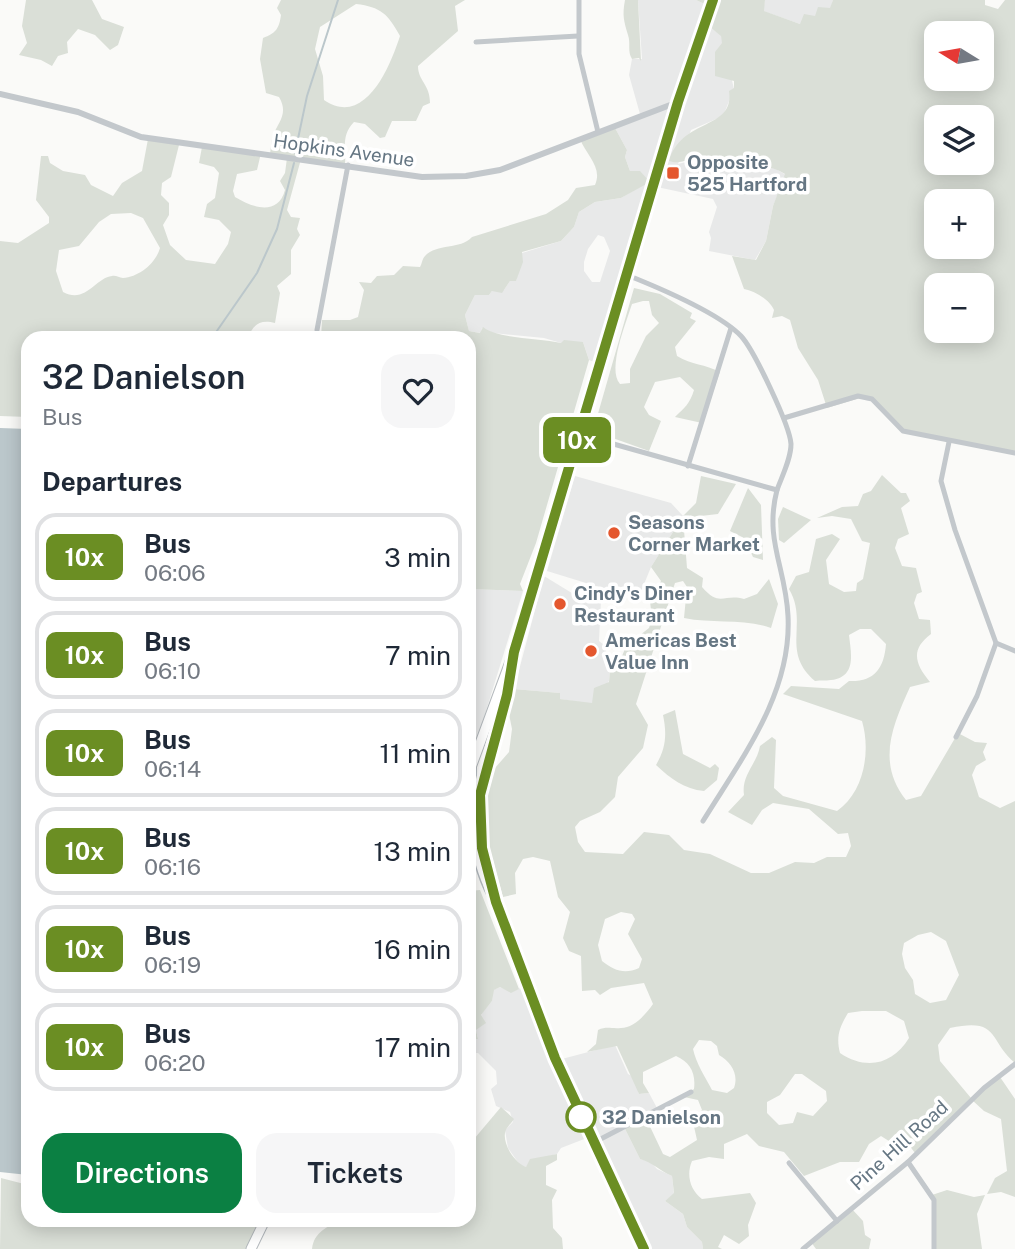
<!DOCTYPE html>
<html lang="en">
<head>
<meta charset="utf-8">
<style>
  body { margin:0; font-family:"Public Sans",sans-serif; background:#f6f6f7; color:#1f2937; height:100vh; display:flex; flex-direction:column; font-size:26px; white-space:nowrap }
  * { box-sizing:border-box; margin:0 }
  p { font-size:23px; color:#747a83 }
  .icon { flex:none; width:38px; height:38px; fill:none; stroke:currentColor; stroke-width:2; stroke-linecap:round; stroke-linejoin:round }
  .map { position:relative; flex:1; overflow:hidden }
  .side { position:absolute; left:21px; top:331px; width:455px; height:896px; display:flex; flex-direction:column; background:#fff; border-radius:21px; box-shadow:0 4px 18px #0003 }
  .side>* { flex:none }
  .badge { padding:0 14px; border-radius:10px; font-size:24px; line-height:46px }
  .needle { width:46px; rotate:281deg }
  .tools { position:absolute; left:924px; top:21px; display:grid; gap:14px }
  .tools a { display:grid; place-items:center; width:70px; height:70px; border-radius:14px; background:#fff; box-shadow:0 4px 18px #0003; font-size:35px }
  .map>.badge { position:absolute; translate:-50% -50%; box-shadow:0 0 0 4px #fff }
  h2 { padding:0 21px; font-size:26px; line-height:63px }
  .round { display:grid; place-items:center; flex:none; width:74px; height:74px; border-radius:21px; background:#f6f6f7 }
  .overview { display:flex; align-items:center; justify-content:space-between; height:119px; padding:0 21px }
  h1 { font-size:33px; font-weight:600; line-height:52px }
  .primary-button { display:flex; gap:14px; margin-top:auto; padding:14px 21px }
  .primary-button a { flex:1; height:80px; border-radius:21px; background:#0b8043; color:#fff; font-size:28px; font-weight:600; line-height:80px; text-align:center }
  .primary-button a+a { background:#f6f6f7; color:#1f2937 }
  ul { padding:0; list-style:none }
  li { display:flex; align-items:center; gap:21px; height:88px; margin:0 14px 10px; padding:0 7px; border:4px solid #e0e1e3; border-radius:21px }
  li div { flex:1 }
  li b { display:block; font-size:26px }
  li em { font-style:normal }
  li .badge { min-width:77px; font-weight:700; text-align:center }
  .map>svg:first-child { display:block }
  .built { fill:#e8e9e9; fill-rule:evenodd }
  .green { fill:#dadfd7; fill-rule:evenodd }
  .water { fill:#bbc7cb }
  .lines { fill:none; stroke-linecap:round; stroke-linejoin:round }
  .stream { stroke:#bbc7cb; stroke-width:2 }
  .secondary-casing { stroke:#b3babf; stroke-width:10 }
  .trunk-casing { stroke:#b4b9bd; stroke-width:11 }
  .minor { stroke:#c3c8cc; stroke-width:5 }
  .tertiary { stroke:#c3c8cc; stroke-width:6 }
  .secondary { stroke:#fff; stroke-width:7 }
  .trunk { stroke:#fff; stroke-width:9 }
  .line-casing { stroke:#fff; stroke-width:16 }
  .line { stroke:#6b8e23; stroke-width:10 }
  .poi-dot { fill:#e4572e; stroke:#fff; stroke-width:2.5 }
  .stop-dot { fill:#fff; stroke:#6b8e23; stroke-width:3.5 }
  .labels { text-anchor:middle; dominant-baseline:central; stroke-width:7; stroke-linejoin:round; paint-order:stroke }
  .street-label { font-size:19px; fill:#657683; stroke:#fff }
  .poi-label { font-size:19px; font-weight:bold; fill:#657683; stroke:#fff; text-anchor:start }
  .stop-label { font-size:19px; font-weight:bold; fill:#657683; stroke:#fff; text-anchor:start }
</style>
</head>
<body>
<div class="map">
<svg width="1015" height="1249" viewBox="0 0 1015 1249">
  <rect width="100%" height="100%" fill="#fafaf8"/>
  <g class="built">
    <path d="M638 0H696L710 6 711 28 721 35 734 89 723 116 691 130 678 164 694 160 741 167 752 162 773 167 786 175 773 206 766 241 755 260 709 251 711 238 709 232 717 207 713 199 657 187 602 365 589 360 583 342 561 343 544 338 493 333 482 328 481 333 469 331 465 315 475 295H489L492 291 504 290 510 281H516L522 253 561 241 574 227 579 212 595 202 621 198 649 181 630 171 625 157 627 150 614 126 640 114 629 75 632 59H642ZM598 235 604 237 610 251 600 282H592L584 271V262L588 249Z"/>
    <path d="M765 0H833L831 8 800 24 763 11Z"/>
    <path d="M575 476 671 503 683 516 651 567 638 599 547 571Z"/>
    <path d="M544 576 580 598 601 600 599 641 605 646 610 669 609 681 591 704 560 699V693L514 689Z"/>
    <path d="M469 589 523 591 470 763 469 762Z"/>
    <path d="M528 985 558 1060 615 1045 628 1074 634 1077 639 1094 649 1093 657 1108 624 1127 640 1159 650 1161 657 1169 672 1176 674 1194 665 1201 683 1214 687 1227 702 1242 703 1249H647L592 1136 561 1148 557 1154 534 1160 526 1167 520 1165 508 1148 505 1130 513 1122 510 1112 496 1106 491 1089 497 1084 496 1071 478 1053H469V1039H478L476 1030 482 1013 492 1001 493 990 500 987 511 992Z"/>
  </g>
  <g class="green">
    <path d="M26 0H92L102 19 124 27 118 45 110 50 95 35 78 29 67 42 68 53 58 56 52 66 41 60 19 55 27 43 22 26Z"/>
    <path d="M281 0H465L455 6 458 31 418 66C418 81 430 84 430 103L423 106 416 121H392L385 137 380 138 365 124 354 122C341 135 346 148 345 164L301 159 287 210 291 217 300 218 297 229 300 235 291 250V274L277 286 280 293 275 323C261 319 253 324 248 338H28V417L0 416V241L18 243 49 223V217L36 200 41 156H48L50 163 63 171 85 175 91 185 113 196 122 183 142 171 148 139 179 145 171 177 162 183 161 195 169 203V215L163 225 170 245 186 260 215 264 228 244 231 232 219 220 204 217 207 204 215 198 219 173 214 167 199 163 202 147 261 153 257 170 237 174 233 191 235 197C253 208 278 216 285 190L280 181 285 173 287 158 270 154C271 148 271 141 273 136 278 122 289 114 279 97L266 93 260 59 263 38C276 33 279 29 281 15L277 8ZM356 4C381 7 388 14 400 36 390 67 365 128 324 100L323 76 315 49 320 27ZM131 213 143 218 160 248C156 263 139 277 123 278 119 278 116 275 112 276 95 278 86 304 63 292L56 271 59 250 79 246 99 222 111 214Z"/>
    <path d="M625 0H638L641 61 639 58 632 59C627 51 631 44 628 35 624 21 622 16 625 0Z"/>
    <path d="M696 0H765L764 11 800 24 804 14 815 16 818 7 830 8 833 0H985V5L998 9 1005 0H1015V452L903 430 873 400 860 398 827 408 818 380 798 348 790 320 782 316 772 318 774 310C770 300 755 291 744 289L732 256 756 260 766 241 773 206 785 174C762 160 743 167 717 165 708 164 699 160 690 160 681 161 678 164 669 161 681 118 735 130 729 91L734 88V81L715 76V52L722 43 721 36 705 23 709 6ZM936 33H982V79H936ZM936 117H982V163H936ZM936 201H982V247H936ZM936 285H982V331H936Z"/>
    <path d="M614 126 627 150 625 157 630 171H640L650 182 621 198 595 202 579 212 574 227 561 241 522 252 523 262 516 281H510L502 293 492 291 489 295H475L465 315 469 331 480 333 483 327C498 339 540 338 561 343L564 340 583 342 589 360 536 543 520 584 523 591 469 589V338H321L322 320H350L358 317 364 290 359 282 371 283 377 276 394 275 403 266 420 267C422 264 422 259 425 256 437 243 460 250 472 237L546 214 568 200 576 188 595 185C603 167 586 155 580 139Z"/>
    <path d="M634 288 660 294 692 313 690 318 696 321 675 347 677 356C692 365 705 364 720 372L702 423 675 417C684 408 690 404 694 390L680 377 655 382 644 407 649 415 661 421 649 451 593 431ZM643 301H649L652 315 659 323 646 336 630 369V383L620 384C607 369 626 323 632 304Z"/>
    <path d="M882 475 901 493H906L910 501 901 508 909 534 898 539 895 548 902 566 916 568 922 592 917 594 914 603 919 619 930 620 931 634C911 649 914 663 930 682L910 687C893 725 876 762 906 800L921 796 958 733 975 742 987 743 983 752 986 760 976 766 972 775 979 797 1000 808 1015 801V1063C988 1040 1000 1017 950 1028L938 1045 940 1061 971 1098 1000 1077 1015 1099V1197L1001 1192 987 1194 995 1178 1007 1171 1001 1119 984 1111 972 1100 915 1153 906 1141 892 1143 881 1136 869 1144 859 1162H840L804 1176 784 1152 759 1146 747 1134 724 1144V1159L709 1157 692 1161C686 1175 690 1190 702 1199L750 1193 756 1203 748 1225 749 1236 739 1244 724 1235 718 1247 722 1249H703L702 1242 687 1227 683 1214 665 1201 674 1193 672 1176C660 1171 652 1162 640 1159L624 1127 645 1116 663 1154 670 1157 697 1140 693 1122 702 1110 698 1100 684 1097 694 1089C696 1073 690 1062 676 1056L643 1072V1083L649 1093 639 1094 617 1046 587 1052 596 1044 598 1030C607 1026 611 1029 621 1028 634 1028 646 1014 653 1004L644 983 611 988 600 995 595 990 582 991 581 956 569 951 563 938 570 912 558 897 550 861 533 857 523 859 515 873 516 894 503 897 484 828 485 802 488 776 509 752 512 729 508 709 514 689 560 693V699L592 703 594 688 609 682 610 669 619 664 626 646 649 628 652 619 650 601 661 581 651 567 683 516 696 503 701 476 736 484 718 514 692 517 684 530 687 568 703 578 702 587C720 608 724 593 744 599L757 594 769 579 778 604 771 628C743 618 713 624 684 618L687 587 683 581 675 583 636 704 648 725 643 748 618 777 615 797 600 812 580 821 575 827 578 842 585 852 623 854 644 832 669 835 684 850 710 854 751 873H769L795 862 814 863 827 857H846L851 846 848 833 838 834 809 809 773 803 762 810 752 825 728 812 744 795C741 775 757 764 760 746L772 737 776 740 774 788 783 796 837 811C864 792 871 752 862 721L783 694 791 686 839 689 849 681C874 682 884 669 886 644L871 629H860L849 635C851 653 857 677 831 680 825 681 821 680 815 681 780 651 809 623 789 589L796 576 809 572 816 539 832 534 840 539 826 560 829 584 844 592 856 591 857 583 863 579 870 543 862 541 851 519 832 516 817 518 842 507 858 506 863 494 871 491ZM621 912 632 914 635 919 628 934 642 959 639 968C624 975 614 970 602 961L598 945 605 919ZM931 932 946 941 959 975 946 1000 930 1003 915 994 913 980 905 968 902 954 904 943 918 935ZM862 1011H886L904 1021 909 1038C893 1064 867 1071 840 1053 836 1037 839 1028 848 1013ZM699 1040 711 1041 717 1046 719 1055C731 1062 739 1074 734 1088L727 1093 712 1090C705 1077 696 1063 693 1049ZM795 1074H802L826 1091 827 1101 813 1116 797 1112 793 1123 779 1125 767 1113V1102L780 1095Z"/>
    <path d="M748 488 761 505 763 560 753 557 744 538 730 531Z"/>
    <path d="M783 507 811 520 784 543 779 540 778 519Z"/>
    <path d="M675 710 683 754 710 768 715 764 719 768 717 780 704 791C684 789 671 779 656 765 666 748 667 734 663 715Z"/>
    <path d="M480 890 519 989 511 993 500 987 494 990 492 1001 481 1015 486 1023 476 1030 478 1039H469V891Z"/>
    <path d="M501 1107 514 1119C511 1124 506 1127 505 1133 503 1145 515 1163 526 1167L530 1159 557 1154V1160L546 1166V1185L557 1190 552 1200 553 1228 562 1238 563 1249H312C314 1232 327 1227 341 1220H469V1141L474 1139Z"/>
    <path d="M1 1178 28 1185V1220H267L253 1249H0Z"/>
    <path d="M947 1190 974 1197 985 1195 977 1214 982 1249H933L932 1195Z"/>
    <path d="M851 1208 863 1221 865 1235 871 1239 869 1249H816L811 1242Z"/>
  </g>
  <path class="water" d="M0 428 28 429V1175L0 1172Z"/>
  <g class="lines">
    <g class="stream">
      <path d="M295 153 307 96 338 0"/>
      <path d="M212 338 257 273 277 229 294 163"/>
    </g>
    <g class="secondary-casing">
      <g id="secondary">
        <path d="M472 767C471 816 470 859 496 903L555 1058 644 1249"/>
        <path d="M480 795V837L495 897"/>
      </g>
    </g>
    <g class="trunk-casing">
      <g id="trunk">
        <path d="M469 773 514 651 678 102 713 0"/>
        <path d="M469 810 480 795 511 669"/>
        <path d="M469 838 473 841"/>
        <path d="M251 1249 265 1220"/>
      </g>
    </g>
    <g class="minor">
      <path d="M579 0V54L598 132"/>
      <path d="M476 42 578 36"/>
      <path d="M317 330 348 165"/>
      <path d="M784 418 858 396 872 399 903 431 1015 453"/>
      <path d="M578 434 777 490C782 476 791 459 791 444 790 426 754 350 741 336 719 313 657 287 627 275"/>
      <path d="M949 442 941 481 955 530 996 643 1015 651"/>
      <path d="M688 466 731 328"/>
      <path d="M956 737 977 696 996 643"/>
      <path d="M703 821C741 759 792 694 788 616 786 568 764 540 777 490"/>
      <path d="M593 1143 691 1092"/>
      <path d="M908 1162 934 1200V1249"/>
      <path d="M789 1163 837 1221"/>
      <path d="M803 1249 908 1162 984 1088 1015 1064"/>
    </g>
    <path class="tertiary" d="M0 94 78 112 141 137 422 177 466 176 500 170 678 102"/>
    <use href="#secondary" class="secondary"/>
    <use href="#trunk" class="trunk"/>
  </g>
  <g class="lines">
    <g class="line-casing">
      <path id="line" d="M644 1249 555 1058 496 902 482 848 480 795 507 695 514 652 678 102 713 0"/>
    </g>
    <use href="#line" class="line"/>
  </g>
  <g class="poi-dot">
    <rect x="666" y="166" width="14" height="14" rx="3.5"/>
    <circle cx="614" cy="533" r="7"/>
    <circle cx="560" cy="604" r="7"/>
    <circle cx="591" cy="651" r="7"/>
  </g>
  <circle class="stop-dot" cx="581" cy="1117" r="14"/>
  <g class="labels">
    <g class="street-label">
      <text transform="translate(344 150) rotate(8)">Hopkins Avenue</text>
      <text transform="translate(899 1145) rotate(-42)">Pine Hill Road</text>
    </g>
    <g class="poi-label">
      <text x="687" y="162">Opposite<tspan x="687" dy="22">525 Hartford</tspan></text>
      <text x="628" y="522">Seasons<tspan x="628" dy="22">Corner Market</tspan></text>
      <text x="574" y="593">Cindy's Diner<tspan x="574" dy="22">Restaurant</tspan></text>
      <text x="605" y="640">Americas Best<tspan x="605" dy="22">Value Inn</tspan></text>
    </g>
    <g class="stop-label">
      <text x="602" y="1117">32 Danielson</text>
    </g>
  </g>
</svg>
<div class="tools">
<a><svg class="needle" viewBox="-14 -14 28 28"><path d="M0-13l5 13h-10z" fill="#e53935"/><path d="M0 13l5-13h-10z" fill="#747a83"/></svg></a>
<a><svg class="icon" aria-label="layers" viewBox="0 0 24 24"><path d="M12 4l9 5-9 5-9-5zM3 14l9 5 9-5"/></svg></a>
<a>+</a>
<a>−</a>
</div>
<b class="badge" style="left:577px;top:440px;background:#6b8e23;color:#fff">10x</b>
<section class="side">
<div class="overview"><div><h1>32 Danielson</h1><p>Bus</p></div><a class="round"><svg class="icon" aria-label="heart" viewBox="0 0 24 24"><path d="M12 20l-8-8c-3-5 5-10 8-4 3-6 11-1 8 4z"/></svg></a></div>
<h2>Departures</h2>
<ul>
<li><span class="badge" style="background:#6b8e23;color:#fff">10x</span><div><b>Bus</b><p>06:06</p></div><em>3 min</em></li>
<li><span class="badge" style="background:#6b8e23;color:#fff">10x</span><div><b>Bus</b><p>06:10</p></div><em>7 min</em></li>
<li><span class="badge" style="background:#6b8e23;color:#fff">10x</span><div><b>Bus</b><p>06:14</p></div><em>11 min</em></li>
<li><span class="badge" style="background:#6b8e23;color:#fff">10x</span><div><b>Bus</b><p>06:16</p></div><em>13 min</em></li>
<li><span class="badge" style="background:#6b8e23;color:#fff">10x</span><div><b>Bus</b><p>06:19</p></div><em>16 min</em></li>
<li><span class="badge" style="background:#6b8e23;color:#fff">10x</span><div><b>Bus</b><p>06:20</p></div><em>17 min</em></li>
</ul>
<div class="primary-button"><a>Directions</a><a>Tickets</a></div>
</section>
</div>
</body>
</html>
